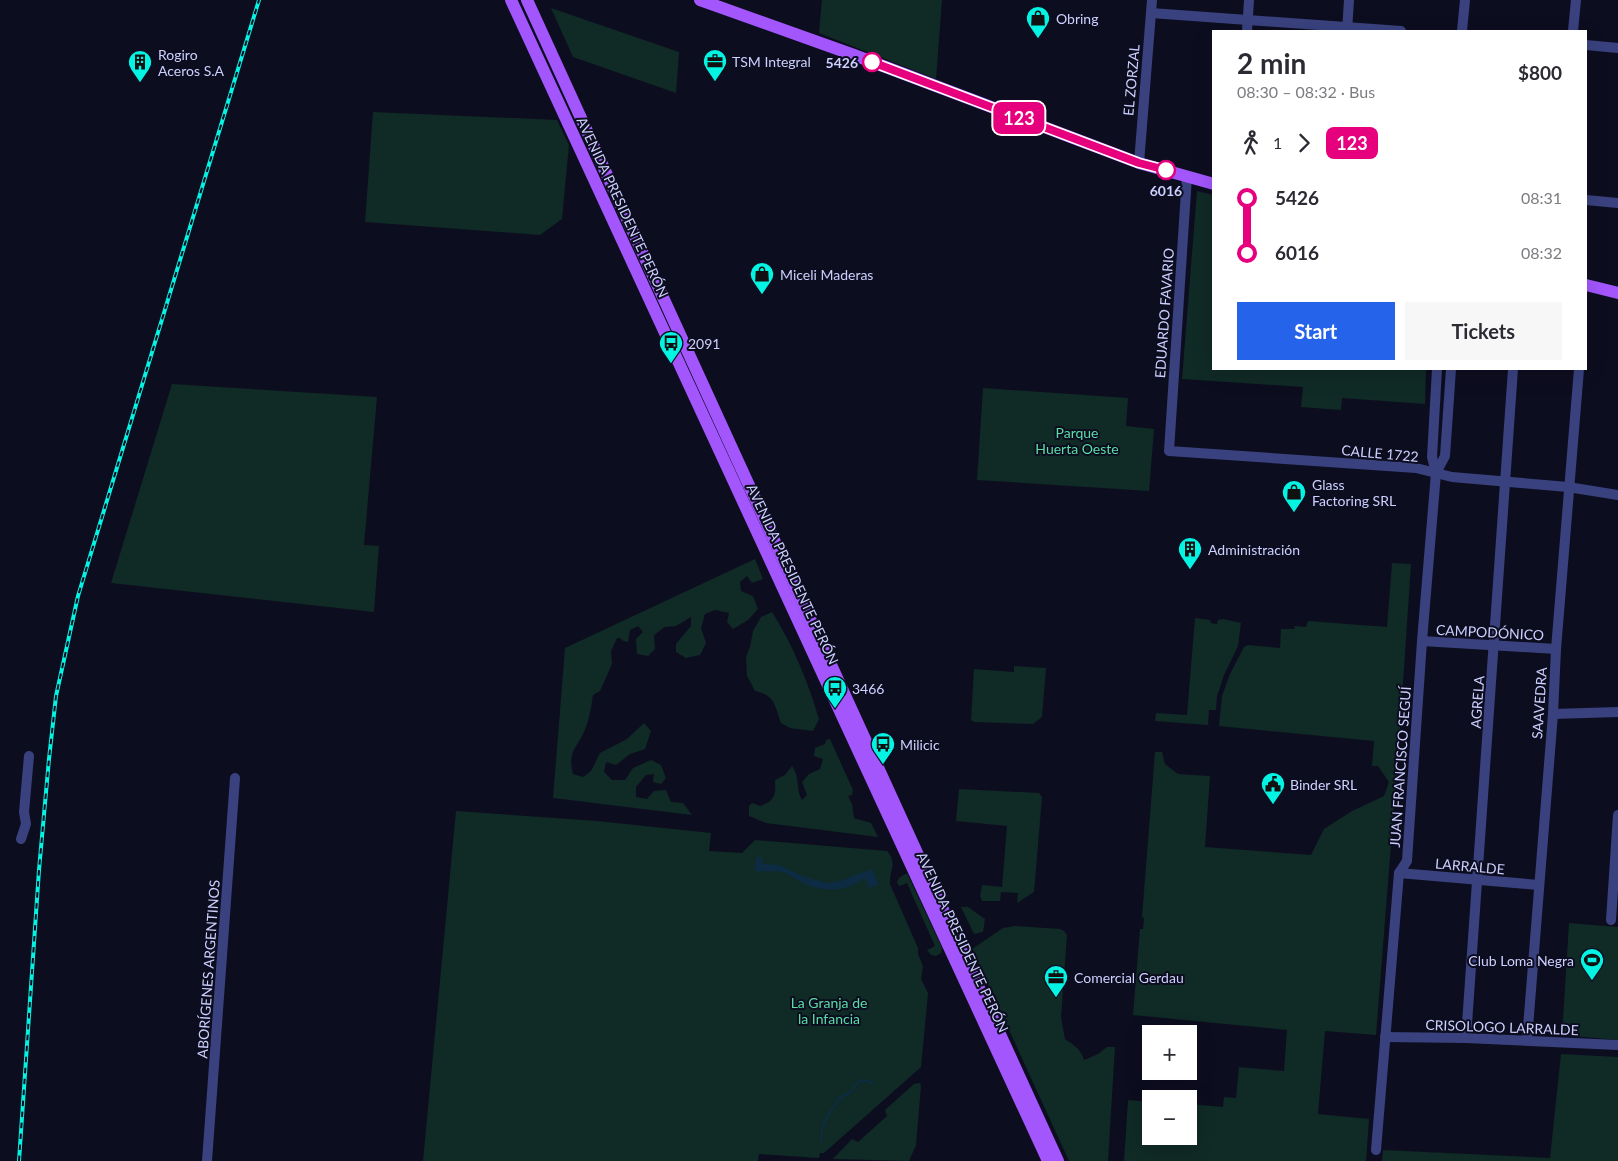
<!DOCTYPE html>
<html lang="en">
<head>
<meta charset="utf-8">
<style>
  body { margin:0; font-family:Lato,sans-serif; background:#f7f7f7; color:#2b2b33; height:100vh; display:flex; flex-direction:column; font-size:19px; white-space:nowrap }
  * { box-sizing:border-box; margin:0 }
  p { font-size:16px; color:#7c7c81 }
  .icon { flex:none; width:28px; height:28px; fill:none; stroke:currentColor; stroke-width:2; stroke-linecap:round; stroke-linejoin:round }
  .map { position:relative; flex:1; overflow:hidden }
  .panel { position:absolute; left:1212px; top:30px; width:375px; height:340px; display:flex; flex-direction:column; background:#fff; border-radius:0px; box-shadow:0 5px 20px #0002 }
  .panel>* { flex:none }
  .badge { padding:0 10px; border-radius:8px; font-size:18px; line-height:32px }
  .tools { position:absolute; left:1142px; top:1025px; display:grid; gap:10px }
  .tools a { display:grid; place-items:center; width:55px; height:55px; border-radius:0px; background:#fff; box-shadow:0 5px 20px #0002; font-size:25px }
  .map>.badge { position:absolute; translate:-50% -50%; box-shadow:0 0 0 2px #fff }
  .legs { display:flex; align-items:center; gap:8px; height:55px; padding:0 25px; font-size:16px }
  .legs p { margin-inline-start:auto }
  .headline { display:flex; align-items:center; justify-content:space-between; height:85px; padding:0 25px }
  h1 { font-size:28px; font-weight:700; line-height:38px }
  .action { display:flex; gap:10px; margin-top:auto; padding:10px 25px }
  .action a { flex:1; height:58px; border-radius:0px; background:#2563eb; color:#fff; font-size:20px; font-weight:700; line-height:58px; text-align:center }
  .action a+a { background:#f7f7f7; color:#2b2b33 }
  ul { padding:0 25px; list-style:none }
  li { display:flex; align-items:center; gap:18px; height:55px; font-size:19px }
  li i { display:grid; place-items:center; width:8px; height:100%; margin:0 6px; background:currentColor }
  li i::after { content:''; width:12px; height:12px; margin:-6px; border:4px solid; border-radius:50%; background:#fff }
  li p { margin-inline-start:auto }
  li:first-child i { background:linear-gradient(#0000 50%,currentColor 0) }
  li:last-child i { background:linear-gradient(currentColor 50%,#0000 0) }
  .map>svg:first-child { display:block }
  .green { fill:#102a25 }
  .water { fill:#0d2c44 }
  .lines { fill:none; stroke-linecap:round; stroke-linejoin:round }
  .stream { stroke:#0d2c44; stroke-width:2 }
  .minor { stroke:#39427e; stroke-width:10 }
  .major { stroke:#a256fc; stroke-width:12 }
  .rail-casing { stroke:#04f3e2; stroke-width:4 }
  .rail { stroke:#0d0d20; stroke-width:2; stroke-dasharray:5.5; stroke-linecap:butt }
  .line-1-casing { stroke:#fff; stroke-width:11 }
  .line-1 { stroke:#e6007e; stroke-width:8 }
  .stop-1-dot { fill:#fff; stroke:#e6007e; stroke-width:2.5 }
  .labels { text-anchor:middle; dominant-baseline:central; stroke-width:4; stroke-linejoin:round; paint-order:stroke }
  .poi-label { font-size:14px; fill:#cdd0fe; stroke:#0d0d20; text-anchor:start }
  .stop-label { font-size:14px; font-weight:bold; fill:#cdd0fe; stroke:#0d0d20; text-anchor:end }
  .street-label { font-size:14px; fill:#cdd0fe; stroke:#0d0d20 }
  .park-label { font-size:14px; fill:#5adda6; stroke:#0d0d20 }
</style>
</head>
<body>
<div class="map">
<svg width="1618" height="1161" viewBox="0 0 1618 1161">
  <rect width="100%" height="100%" fill="#0d0d20"/>
  <g class="green">
    <path d="M822 0H942L936 79 819 33Z"/>
    <path d="M551 8 679 52 676 93 573 57Z"/>
    <path d="M373 112 557 120 569 145 562 219 540 235 365 222Z"/>
    <path d="M1197 191 1214 195V369H1426L1425 404 1342 398 1341 410 1301 407 1303 387 1182 379Z"/>
    <path d="M172 384 377 397 364 545 379 546 374 612 111 583Z"/>
    <path d="M983 388 1128 398 1126 426 1154 429 1149 491 977 480Z"/>
    <path d="M755 559 763 579 752 583 747 576 740 582 741 591 753 596 758 609 748 620 733 629 727 622 729 613 715 610 705 614 701 628 706 643 700 655 686 658 676 652V644L691 626V617L676 626 665 627 654 635 655 649 648 656 637 654 636 639 643 632 638 626 630 630 628 642 623 641 620 638H617L611 651 612 664 600 691 593 695C591 708 589 722 583 734 574 751 568 754 573 774L583 777 591 771 600 753 627 739 644 723 651 731 645 749 630 754 616 765 606 762 604 772 612 780H625L633 768 651 760 661 765 666 778 661 784 653 782 654 774 646 775 636 787V797L647 799 654 791 666 790 671 802 683 803 692 815 553 798 565 648Z"/>
    <path d="M1392 563 1411 564 1399 743 1376 1035 1325 1031 1318 1114 1369 1119 1366 1161H1124L1128 1100 1151 1102V1136H1189V1104L1223 1107 1224 1097 1236 1098 1239 1067 1284 1071 1287 1030 1133 1015 1140 929H1143L1144 918 1142 917 1155 752H1162L1165 764 1178 774 1210 776 1205 847 1311 855 1324 829 1352 811 1384 796 1389 782 1378 766H1372L1374 741 1219 726 1222 696 1230 674 1244 647 1248 645 1280 648 1281 629H1295L1294 626 1306 627 1308 621 1387 627Z"/>
    <path d="M772 612C793 645 808 682 819 719L813 731 790 728 781 723C775 706 775 695 755 691L747 676 746 657 750 647 753 631 761 617Z"/>
    <path d="M1195 618 1210 620 1211 623 1217 624 1218 620 1223 619 1241 623 1238 646 1224 675 1217 696 1216 710H1209L1208 725 1155 721 1156 713 1187 715Z"/>
    <path d="M1014 666 1046 668 1042 717 1033 724 974 722 971 720 974 669 1014 672Z"/>
    <path d="M830 739 853 790 852 795 848 796 852 804 854 818 871 823 878 837 766 823 749 816V806L752 803 760 806C775 801 776 795 775 780L785 775 792 766C801 780 795 787 802 800L807 795 802 782 809 774 820 769 823 759 814 756 815 748 825 744 826 740Z"/>
    <path d="M959 789 1039 793 1042 797 1034 892 1017 903 1018 893 1001 892 1000 901H982L980 896 982 885 1002 887 1007 826 956 821Z"/>
    <path d="M456 811 597 821 711 833 709 851 742 853 755 840 887 851C898 864 889 870 890 884L918 948V954L923 966 921 979 928 993 921 1067 824 1153H820L819 1158 759 1154 758 1161H423Z"/>
    <path d="M907 873 942 948 941 953 936 956 931 955 927 950 935 946 907 883 899 886 897 882 899 878Z"/>
    <path d="M961 907H968L985 919 983 932 974 934Z"/>
    <path d="M1569 923 1618 927V1040L1562 1035Z"/>
    <path d="M1015 926 1060 929 1064 931 1067 935 1061 1017 1065 1039C1074 1045 1081 1049 1084 1060L1098 1054 1107 1047H1115L1108 1161H1069L972 949 1003 928Z"/>
    <path d="M1561 1054 1618 1057V1161H1382L1383 1150 1550 1158Z"/>
    <path d="M920 1083 921 1086 916 1145 909 1161 833 1159 852 1139 858 1142 887 1116 885 1110 914 1084Z"/>
  </g>
  <path class="water" d="M756 857 763 858 762 864 779 865 802 876 827 883 840 881 872 869 879 884 869 888 865 878C845 892 825 893 803 883 797 880 792 876 786 873 777 870 765 872 755 871Z"/>
  <g class="lines">
    <path class="stream" d="M821 1141 823 1124 839 1098 851 1092 858 1082 863 1080 873 1083"/>
    <g class="minor">
      <path d="M1151 13 1401 31"/>
      <path d="M1247 31 1249 0"/>
      <path d="M1347 31 1349 0"/>
      <path d="M1462 31 1465 0"/>
      <path d="M1573 31 1576 0"/>
      <path d="M1586 45 1618 48"/>
      <path d="M1139 163 1152 0"/>
      <path d="M1187 176 1169 451 1416 468 1452 477 1568 487 1618 495"/>
      <path d="M1586 200 1618 203"/>
      <path d="M1436 473 1445 456 1451 369"/>
      <path d="M1422 641 1556 649"/>
      <path d="M1553 714 1618 712"/>
      <path d="M21 839 26 824 24 812 29 756"/>
      <path d="M1399 873 1539 885"/>
      <path d="M1611 920 1618 815"/>
      <path d="M1385 1037 1466 1038 1618 1045"/>
      <path d="M1466 1038 1513 369"/>
      <path d="M1527 1040 1553 714 1556 649 1579 369"/>
      <path d="M1376 1150 1399 873 1407 861 1422 641 1436 473 1432 457 1437 369"/>
      <path d="M207 1161 235 778"/>
    </g>
    <g class="major">
      <path d="M511 0 1048 1161"/>
      <path d="M527 0 1058 1161"/>
      <path d="M700 0 854 55 1139 163 1214 184"/>
      <path d="M1586 285 1618 293"/>
    </g>
    <g class="rail-casing">
      <path id="rail" d="M19 1161 39 870 49 759 56 696 78 596 259 0"/>
    </g>
    <use href="#rail" class="rail"/>
  </g>
  <g class="lines">
    <g class="line-1-casing">
      <path id="line-1" d="M872 62 1139 163 1166 170"/>
    </g>
    <use href="#line-1" class="line-1"/>
  </g>
  <defs>
    <g id="shop-pin" transform="scale(1.25)"><path d="M0 17L-7.5 6A9.5 9.5 0 1 1 7.5 6Z" fill="#04f3e2" stroke="#0d0d20"/><path d="M-5-2.5h2.3a2.7 3.5 0 0 1 5.4 0H5L5.5 6h-11ZM-1.5-2.5h3a1.5 2.3 0 0 0-3 0Z" fill="#111"/></g>
    <g id="office-pin" transform="scale(1.25)"><path d="M0 17L-7.5 6A9.5 9.5 0 1 1 7.5 6Z" fill="#04f3e2" stroke="#0d0d20"/><path d="M-6-3h4V-5.5h4V-3h4V5H-6ZM-1-4.5V-3h2v-1.5ZM-6 0V1H6V0Z" fill="#111"/></g>
    <g id="building-pin" transform="scale(1.25)"><path d="M0 17L-7.5 6A9.5 9.5 0 1 1 7.5 6Z" fill="#04f3e2" stroke="#0d0d20"/><path d="M-4-6H4V6H1V3H-1V6H-4ZM-2.5-4.3h1.7v1.8h-1.7ZM.8-4.3h1.7v1.8H.8ZM-2.5-1h1.7V.8h-1.7ZM.8-1h1.7V.8H.8Z" fill="#111"/></g>
    <g id="bus-pin" transform="scale(1.25)"><path d="M0 17L-7.5 6A9.5 9.5 0 1 1 7.5 6Z" fill="#04f3e2" stroke="#0d0d20"/><path d="M-5-6H5V4H4V6H2V4H-2V6H-4V4H-5ZM-3.5-4V0h7V-4ZM-3.5 1.2v1.5H-2V1.2ZM2 1.2v1.5H3.5V1.2Z" fill="#111"/></g>
    <g id="civic-pin" transform="scale(1.25)"><path d="M0 17L-7.5 6A9.5 9.5 0 1 1 7.5 6Z" fill="#04f3e2" stroke="#0d0d20"/><path d="M-.6-6.5H3V-4.5H.6V-3L4-1V1h2V6H-6V1h2V-1L-.6-3ZM-1.2 2.5V6h2.4V2.5Z" fill="#111"/></g>
    <g id="stadium-pin" transform="scale(1.25)"><path d="M0 17L-7.5 6A9.5 9.5 0 1 1 7.5 6Z" fill="#04f3e2" stroke="#0d0d20"/><path d="M0-5a6.5 5 0 1 0 0 10a6.5 5 0 1 0 0-10ZM-3.5-1.8h7v3.6h-7Z" fill="#111"/></g>
  </defs>
  <g fill-rule="evenodd">
    <use href="#shop-pin" x="1038" y="18"/>
    <use href="#office-pin" x="715" y="61"/>
    <use href="#building-pin" x="140" y="62"/>
    <use href="#shop-pin" x="762" y="274"/>
    <use href="#bus-pin" x="671" y="343"/>
    <use href="#shop-pin" x="1294" y="492"/>
    <use href="#building-pin" x="1190" y="549"/>
    <use href="#bus-pin" x="835" y="688"/>
    <use href="#bus-pin" x="883" y="744"/>
    <use href="#civic-pin" x="1273" y="784"/>
    <use href="#stadium-pin" x="1592" y="960"/>
    <use href="#office-pin" x="1056" y="977"/>
  </g>
  <g class="stop-1-dot">
    <circle cx="872" cy="62" r="9"/>
    <circle cx="1166" cy="170" r="9"/>
  </g>
  <g class="labels">
    <g class="poi-label">
      <text x="1056" y="18">Obring</text>
      <text x="158" y="54">Rogiro<tspan x="158" dy="16">Aceros S.A</tspan></text>
      <text x="732" y="61">TSM Integral</text>
      <text x="780" y="274">Miceli Maderas</text>
      <text x="688" y="343">2091</text>
      <text x="1312" y="484">Glass<tspan x="1312" dy="16">Factoring SRL</tspan></text>
      <text x="1208" y="549">Administración</text>
      <text x="852" y="688">3466</text>
      <text x="900" y="744">Milicic</text>
      <text x="1290" y="784">Binder SRL</text>
      <text x="1574" y="960" text-anchor="end">Club Loma Negra</text>
      <text x="1074" y="977">Comercial Gerdau</text>
    </g>
    <g class="stop-label">
      <text x="858" y="62">5426</text>
      <text x="1166" y="190" text-anchor="middle">6016</text>
    </g>
    <g class="street-label">
      <text transform="translate(1131 80) rotate(-85)">EL ZORZAL</text>
      <text transform="translate(623 207) rotate(65)">AVENIDA PRESIDENTE PERÓN</text>
      <text transform="translate(1164 313) rotate(-86)">EDUARDO FAVARIO</text>
      <text transform="translate(1380 453) rotate(5)">CALLE 1722</text>
      <text transform="translate(793 574) rotate(65)">AVENIDA PRESIDENTE PERÓN</text>
      <text transform="translate(1490 632) rotate(3)">CAMPODÓNICO</text>
      <text transform="translate(1477 702) rotate(-86)">AGRELA</text>
      <text transform="translate(1539 703) rotate(-86)">SAAVEDRA</text>
      <text transform="translate(1400 767) rotate(-86)">JUAN FRANCISCO SEGUÍ</text>
      <text transform="translate(1470 866) rotate(5)">LARRALDE</text>
      <text transform="translate(963 942) rotate(65)">AVENIDA PRESIDENTE PERÓN</text>
      <text transform="translate(208 969) rotate(-86)">ABORÍGENES ARGENTINOS</text>
      <text transform="translate(1502 1027) rotate(2)">CRISOLOGO LARRALDE</text>
    </g>
    <g class="park-label">
      <text x="1077" y="432">Parque<tspan x="1077" dy="16">Huerta Oeste</tspan></text>
      <text x="829" y="1002">La Granja de<tspan x="829" dy="16">la Infancia</tspan></text>
    </g>
  </g>
</svg>
<div class="tools">
<a>+</a>
<a>−</a>
</div>
<b class="badge" style="left:1019px;top:118px;background:#e6007e;color:#fff">123</b>
<section class="panel">
<div class="headline"><div><h1>2 min</h1><p>08:30 – 08:32 · Bus</p></div><b>$800</b></div>
<div class="legs"><svg class="icon" aria-label="walk" viewBox="0 0 24 24"><circle cx="13" cy="4" r="2"/><path d="M13 8l-2 6 4 7M11 14l-3 7M7 12l3-4h3l4 4"/></svg>1<svg class="icon" aria-label="forward" viewBox="0 0 24 24"><path d="M9 5l7 7-7 7"/></svg><b class="badge" style="background:#e6007e;color:#fff">123</b></div>
<ul>
<li><i style="color:#e6007e"></i><b>5426</b><p>08:31</p></li>
<li><i style="color:#e6007e"></i><b>6016</b><p>08:32</p></li>
</ul>
<div class="action"><a>Start</a><a>Tickets</a></div>
</section>
</div>
</body>
</html>
